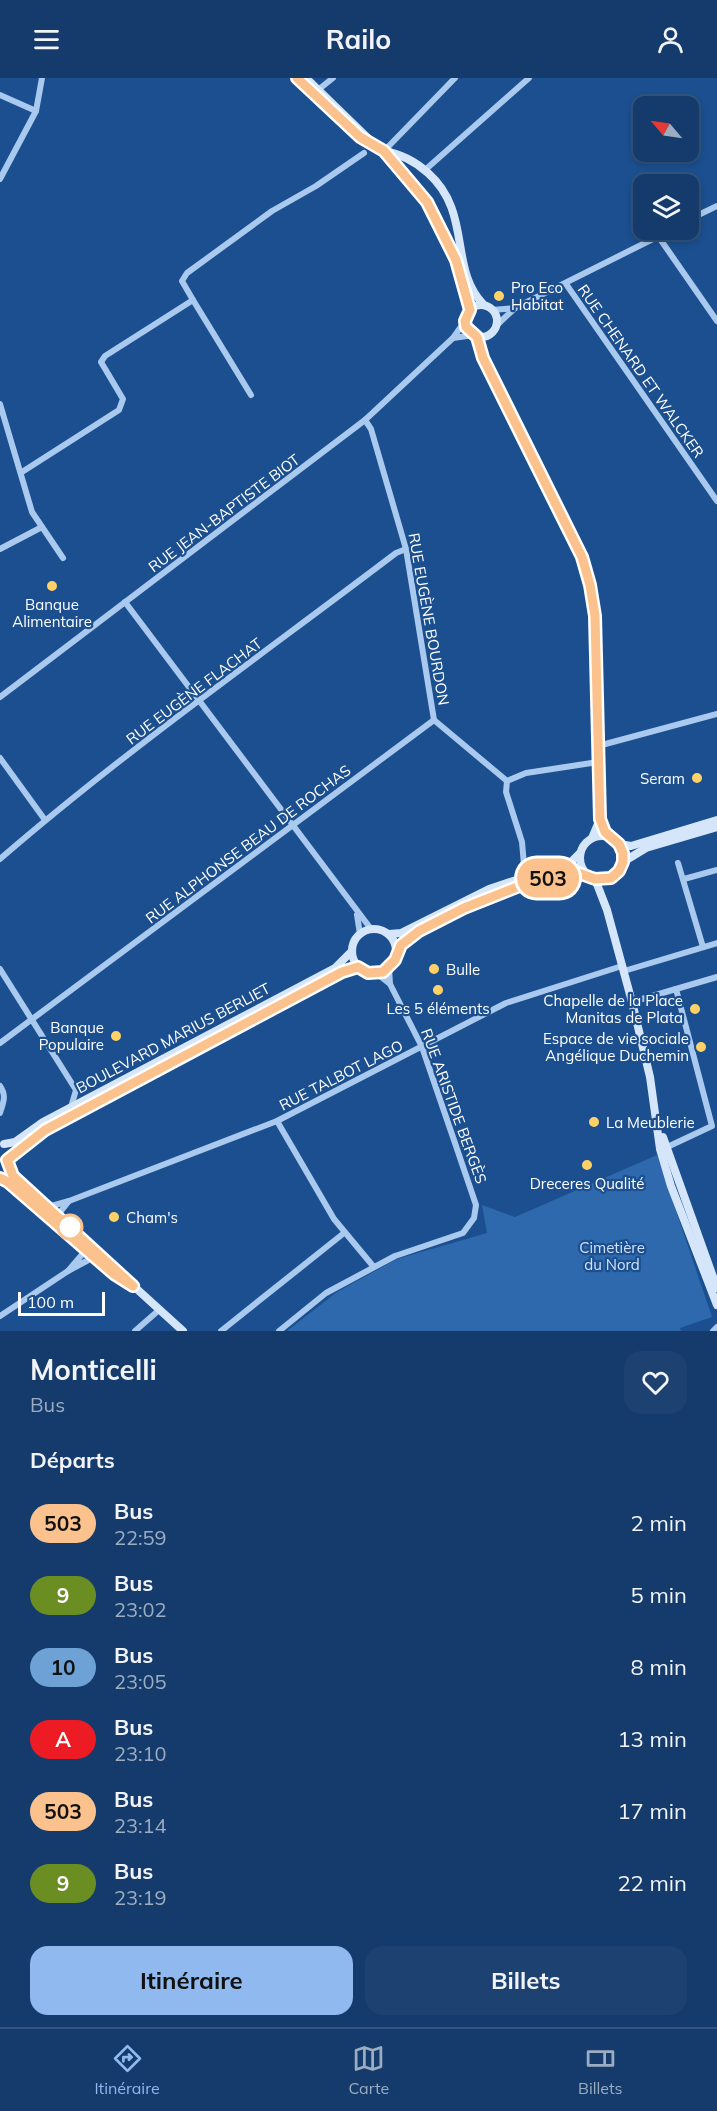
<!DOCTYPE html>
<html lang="fr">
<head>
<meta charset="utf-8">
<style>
  body { margin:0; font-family:Mulish,sans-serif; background:#1d4271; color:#f1f3f6; height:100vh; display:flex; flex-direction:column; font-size:22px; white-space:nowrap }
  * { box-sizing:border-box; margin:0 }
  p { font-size:20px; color:#9dadc1 }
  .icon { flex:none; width:33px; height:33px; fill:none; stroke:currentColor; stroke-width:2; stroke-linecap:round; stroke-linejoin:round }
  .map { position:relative; height:1253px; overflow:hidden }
  .sheet { display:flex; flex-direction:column; background:#143b6b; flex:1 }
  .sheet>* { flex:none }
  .badge { padding:0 12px; border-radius:20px; font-size:21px; line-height:39px }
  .needle { width:39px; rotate:299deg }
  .controls { position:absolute; left:633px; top:18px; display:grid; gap:12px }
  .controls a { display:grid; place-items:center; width:66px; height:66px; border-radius:12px; background:#143b6b; box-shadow:0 3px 9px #0003,0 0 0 2px #33557e; font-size:30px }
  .scale { position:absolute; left:18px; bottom:15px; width:87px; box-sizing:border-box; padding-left:6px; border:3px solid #fff; border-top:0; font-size:16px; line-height:21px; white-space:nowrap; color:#fff; -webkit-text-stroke:4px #1b4f8f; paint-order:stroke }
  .map>.badge { position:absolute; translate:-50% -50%; box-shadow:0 0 0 3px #fff }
  h2 { padding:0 30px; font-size:22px; line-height:54px }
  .round { display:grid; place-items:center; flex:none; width:63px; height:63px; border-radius:18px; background:#1d4271 }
  .headline { display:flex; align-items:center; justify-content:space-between; height:102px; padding:0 30px }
  h1 { font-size:28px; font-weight:700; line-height:45px }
  .cta { display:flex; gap:12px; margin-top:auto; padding:12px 30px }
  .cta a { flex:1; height:69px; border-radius:18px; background:#90b9f0; color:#111; font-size:24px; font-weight:700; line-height:69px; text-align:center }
  .cta a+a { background:#1d4271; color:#f1f3f6 }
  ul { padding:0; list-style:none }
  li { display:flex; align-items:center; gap:18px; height:72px; padding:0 30px }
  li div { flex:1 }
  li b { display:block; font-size:22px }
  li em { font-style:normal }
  li .badge { min-width:66px; font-weight:700; text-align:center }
  header { display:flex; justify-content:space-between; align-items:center; height:78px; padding:0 30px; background:#143b6b; font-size:27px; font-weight:700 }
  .dock { display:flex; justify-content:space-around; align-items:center; height:84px; border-top:2px solid #33557e; background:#143b6b; font-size:16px; color:#9dadc1 }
  .dock a { display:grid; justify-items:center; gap:3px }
  .dock .selected { color:#90b9f0 }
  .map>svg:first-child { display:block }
  .green { fill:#2e69ad }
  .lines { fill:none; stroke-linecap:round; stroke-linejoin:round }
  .street { stroke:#a9c9ee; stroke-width:6 }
  .secondary { stroke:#d6e6fa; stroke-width:8 }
  .line-casing { stroke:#fff; stroke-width:14 }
  .line { stroke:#fcc28d; stroke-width:9 }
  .poi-dot { fill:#ffd166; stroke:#1b4f8f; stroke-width:2 }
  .stop-dot { fill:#fff; stroke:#fcc28d; stroke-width:3 }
  .labels { text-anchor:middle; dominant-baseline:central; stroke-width:4.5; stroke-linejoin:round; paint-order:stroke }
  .poi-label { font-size:15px; fill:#fff; stroke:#1b4f8f; text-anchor:start }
  .street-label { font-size:15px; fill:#fff; stroke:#1b4f8f }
  .park-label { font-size:15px; fill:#cfe3fa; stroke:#1b4f8f }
</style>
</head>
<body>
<header><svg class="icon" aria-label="menu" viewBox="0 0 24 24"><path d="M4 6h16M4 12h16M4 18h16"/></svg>Railo<svg class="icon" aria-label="person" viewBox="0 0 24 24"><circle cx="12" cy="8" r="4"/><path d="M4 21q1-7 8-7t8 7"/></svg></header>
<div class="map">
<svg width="717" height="1253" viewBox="0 0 717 1253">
  <rect width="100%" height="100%" fill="#1b4f8f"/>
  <path class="green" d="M657 1077 712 1239 680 1250 681 1253H287L337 1214 397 1181 487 1155 482 1127 515 1139Z"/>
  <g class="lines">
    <g class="street">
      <path d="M318 12 333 0"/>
      <path d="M0 17 36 33"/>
      <path d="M384 73 455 0"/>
      <path d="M425 92 529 0"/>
      <path d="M0 101 36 33 42 0"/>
      <path d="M688 142 717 128"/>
      <path d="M658 158 717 243"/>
      <path d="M566 206 717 423"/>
      <path d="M193 222 251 317"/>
      <path d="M515 230 671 152"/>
      <path d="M492 232 515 230 496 248"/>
      <path d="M465 243 453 260 474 257"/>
      <path d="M0 326 32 434 63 480"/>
      <path d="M365 342 371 351 406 471 434 642"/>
      <path d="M22 394 119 332 123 321 101 284 105 278 193 222 182 203 187 195 272 133 316 108 364 75"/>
      <path d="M0 471 42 449"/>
      <path d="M125 524 371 851"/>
      <path d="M0 619 365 342 453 260"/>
      <path d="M598 668 717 636"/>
      <path d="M0 680 45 742"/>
      <path d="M0 781C126 672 263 576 396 475L406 471"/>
      <path d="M678 785 703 869"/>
      <path d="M534 796 524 787 522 764 506 714 507 703 526 695 598 684"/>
      <path d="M684 801 717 792"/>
      <path d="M357 837 360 856"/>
      <path d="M0 891 76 1012 71 1029"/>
      <path d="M624 893 717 865"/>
      <path d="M376 895 390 906"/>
      <path d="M632 924 676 911"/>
      <path d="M0 965 434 642 507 703"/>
      <path d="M0 1008C7 1018 3 1025 0 1035"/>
      <path d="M277 1043 334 1141 373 1188"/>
      <path d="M663 1071 712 1048 676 911 717 899"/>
      <path d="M69 1123 277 1043 506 925 622 888"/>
      <path d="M48 1129 69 1123 57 1138 53 1137"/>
      <path d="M86 1172 94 1175V1179L68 1193Z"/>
      <path d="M0 1238 68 1193"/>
      <path d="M135 1253 159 1232"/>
      <path d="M221 1253 344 1155"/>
      <path d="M279 1253 326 1215 395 1178 463 1155 474 1140 476 1127 456 1068 422 969 390 906 389 890"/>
      <path d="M713 1253 717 1249"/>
    </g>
    <g class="secondary">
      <path d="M297 0 360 59 384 73 427 124 456 182 470 232"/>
      <path d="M306 0 370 62"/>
      <path d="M384 73C401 76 415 83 428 95 473 135 448 191 484 227"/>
      <circle cx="481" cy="243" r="16"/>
      <path d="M477 259 483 280 582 479 590 507 595 538 600 741 592 760"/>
      <circle cx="602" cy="780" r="22"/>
      <path d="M619 766 631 768 717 742"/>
      <path d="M623 784 646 770 717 749"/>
      <path d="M595 801 607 832 632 924 650 999 660 1071 671 1108 717 1227"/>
      <circle cx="374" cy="873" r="22"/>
      <path d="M389 856 401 855 489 811 571 784 580 775"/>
      <path d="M397 874C401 867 406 861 413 857 439 838 557 785 586 795"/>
      <path d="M663 1059 717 1210"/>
      <path d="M4 1066 15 1064 43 1044 335 890 352 873"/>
      <path d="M7 1082 45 1052 342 894 359 889"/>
      <path d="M7 1085 18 1103 183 1253"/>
      <path d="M0 1100 8 1104 94 1178"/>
    </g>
  </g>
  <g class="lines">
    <g class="line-casing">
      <path id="line" d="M0 1100 8 1104 114 1196 133 1208 13 1098 7 1082 45 1052 342 894 358 889 368 895 383 894 395 882 401 867 419 853 464 830 527 805 573 793 595 801 611 800 619 793 623 784V775L619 766 605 754 600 741 595 538 590 507 582 479 483 280 477 259 466 249 465 243 470 232 456 182 427 124 384 73 360 59 297 0"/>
    </g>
    <use href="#line" class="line"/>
  </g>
  <g class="poi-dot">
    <circle cx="499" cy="218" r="6"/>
    <circle cx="52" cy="508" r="6"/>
    <circle cx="697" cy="700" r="6"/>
    <circle cx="434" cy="891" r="6"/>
    <circle cx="438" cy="912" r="6"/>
    <circle cx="695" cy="931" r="6"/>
    <circle cx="116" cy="958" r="6"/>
    <circle cx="701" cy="969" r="6"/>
    <circle cx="594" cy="1044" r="6"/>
    <circle cx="587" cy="1087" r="6"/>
    <circle cx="114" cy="1139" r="6"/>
  </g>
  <circle class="stop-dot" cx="70" cy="1149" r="12"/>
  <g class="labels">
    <g class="poi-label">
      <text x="511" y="209">Pro Eco<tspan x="511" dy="17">Habitat</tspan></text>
      <text x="52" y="526" text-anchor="middle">Banque<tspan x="52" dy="17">Alimentaire</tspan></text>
      <text x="685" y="700" text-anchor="end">Seram</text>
      <text x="446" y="891">Bulle</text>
      <text x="683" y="922" text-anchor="end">Chapelle de la Place<tspan x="683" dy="17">Manitas de Plata</tspan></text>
      <text x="438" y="930" text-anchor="middle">Les 5 éléments</text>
      <text x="104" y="949" text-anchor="end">Banque<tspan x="104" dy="17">Populaire</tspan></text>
      <text x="689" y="960" text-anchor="end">Espace de vie sociale<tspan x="689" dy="17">Angélique Duchemin</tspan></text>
      <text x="606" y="1044">La Meublerie</text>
      <text x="587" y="1105" text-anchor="middle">Dreceres Qualité</text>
      <text x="126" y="1139">Cham's</text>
    </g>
    <g class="street-label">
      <text transform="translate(641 293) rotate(55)">RUE CHENARD ET WALCKER</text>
      <text transform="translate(224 435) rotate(-37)">RUE JEAN-BAPTISTE BIOT</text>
      <text transform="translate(429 541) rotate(80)">RUE EUGÈNE BOURDON</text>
      <text transform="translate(194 613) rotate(-37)">RUE EUGÈNE FLACHAT</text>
      <text transform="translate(248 766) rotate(-37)">RUE ALPHONSE BEAU DE ROCHAS</text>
      <text transform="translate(173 960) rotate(-28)">BOULEVARD MARIUS BERLIET</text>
      <text transform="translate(341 997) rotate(-27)">RUE TALBOT LAGO</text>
      <text transform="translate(454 1028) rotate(70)">RUE ARISTIDE BERGÈS</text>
    </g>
    <g class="park-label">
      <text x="612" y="1169">Cimetière<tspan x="612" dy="17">du Nord</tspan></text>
    </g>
  </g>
</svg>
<div class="controls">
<a><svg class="needle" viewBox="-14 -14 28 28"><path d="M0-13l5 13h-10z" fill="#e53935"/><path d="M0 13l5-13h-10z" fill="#9dadc1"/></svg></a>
<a><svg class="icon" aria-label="layers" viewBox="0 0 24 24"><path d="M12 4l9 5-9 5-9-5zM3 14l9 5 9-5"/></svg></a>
</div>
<div class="scale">100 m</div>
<b class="badge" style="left:548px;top:800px;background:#fcc28d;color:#111">503</b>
</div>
<section class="sheet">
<div class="headline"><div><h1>Monticelli</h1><p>Bus</p></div><a class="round"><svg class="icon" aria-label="heart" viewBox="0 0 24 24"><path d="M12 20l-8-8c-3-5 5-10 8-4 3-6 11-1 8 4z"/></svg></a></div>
<h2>Départs</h2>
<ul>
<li><span class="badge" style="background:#fcc28d;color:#111">503</span><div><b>Bus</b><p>22:59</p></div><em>2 min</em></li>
<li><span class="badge" style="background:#6b8e23;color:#fff">9</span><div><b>Bus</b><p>23:02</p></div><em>5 min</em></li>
<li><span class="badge" style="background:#6ea2d7;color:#111">10</span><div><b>Bus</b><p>23:05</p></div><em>8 min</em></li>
<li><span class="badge" style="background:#ed1c24;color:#fff">A</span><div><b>Bus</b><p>23:10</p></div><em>13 min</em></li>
<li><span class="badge" style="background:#fcc28d;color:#111">503</span><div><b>Bus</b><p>23:14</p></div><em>17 min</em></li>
<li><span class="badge" style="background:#6b8e23;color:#fff">9</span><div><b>Bus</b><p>23:19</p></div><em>22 min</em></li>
</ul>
<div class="cta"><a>Itinéraire</a><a>Billets</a></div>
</section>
<nav class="dock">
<a class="selected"><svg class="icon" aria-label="directions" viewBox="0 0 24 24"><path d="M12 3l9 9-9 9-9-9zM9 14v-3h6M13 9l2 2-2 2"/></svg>Itinéraire</a>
<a><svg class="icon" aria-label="map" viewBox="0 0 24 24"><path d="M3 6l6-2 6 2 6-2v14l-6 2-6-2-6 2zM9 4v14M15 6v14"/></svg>Carte</a>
<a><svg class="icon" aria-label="tickets" viewBox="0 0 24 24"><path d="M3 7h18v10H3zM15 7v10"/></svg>Billets</a>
</nav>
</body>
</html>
